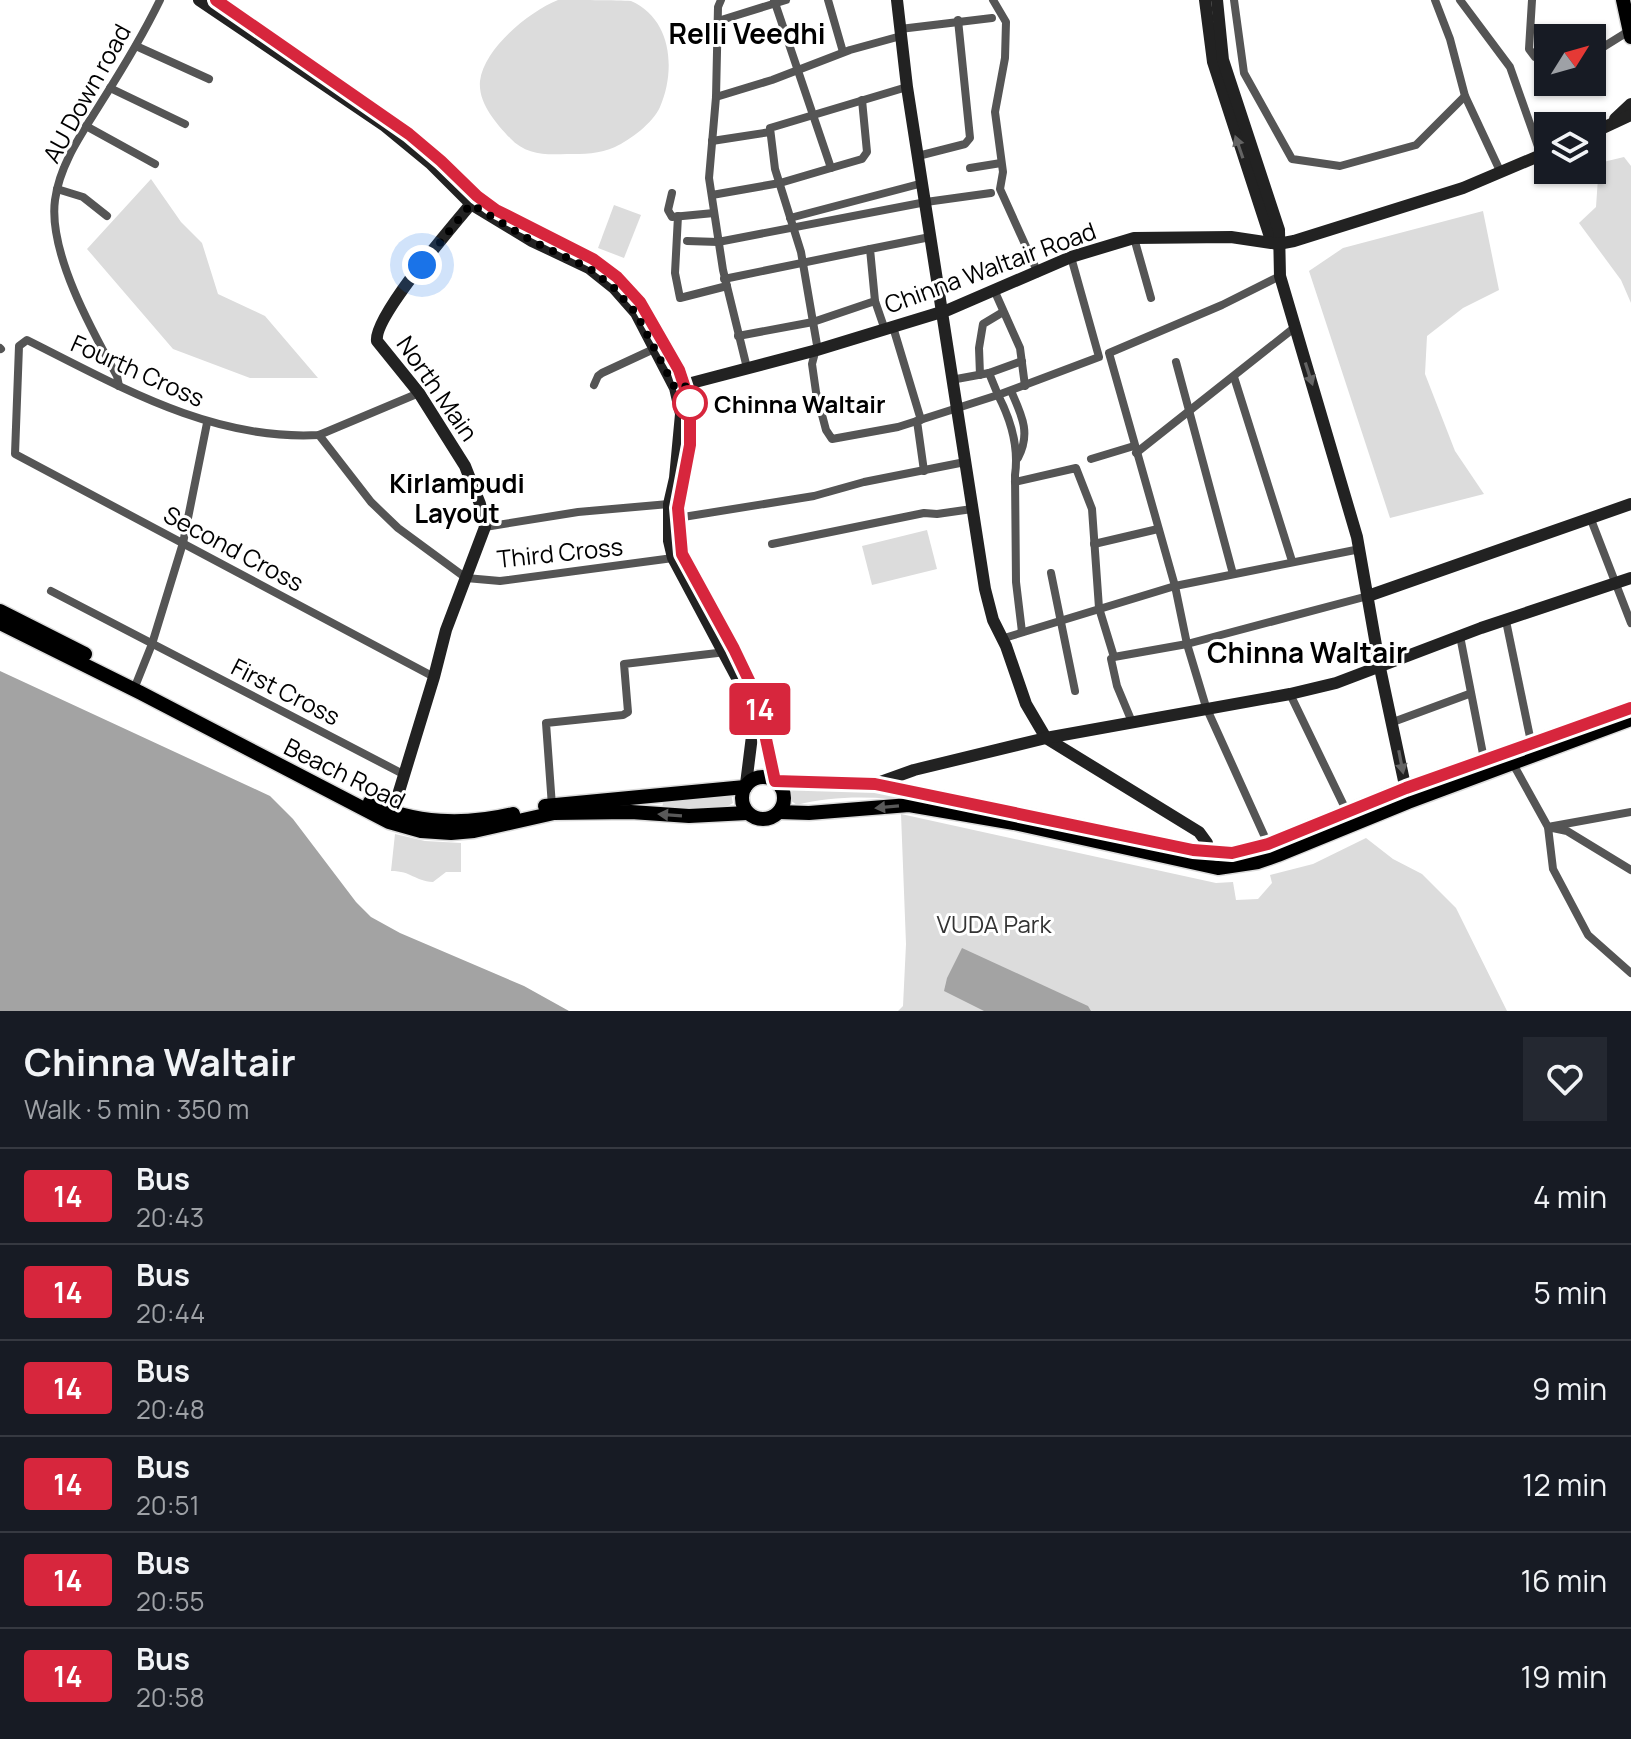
<!DOCTYPE html>
<html lang="en">
<head>
<meta charset="utf-8">
<style>
  body { margin:0; font-family:Manrope,sans-serif; background:#242831; color:#f1f3f6; height:100vh; display:flex; flex-direction:column; font-size:30px; white-space:nowrap }
  * { box-sizing:border-box; margin:0 }
  p { font-size:26px; color:#9ea1a6 }
  .icon { flex:none; width:44px; height:44px; fill:none; stroke:currentColor; stroke-width:2; stroke-linecap:round; stroke-linejoin:round }
  .map { position:relative; height:1011px; overflow:hidden }
  .details { display:flex; flex-direction:column; background:#171b24; flex:1 }
  .details>* { flex:none }
  .badge { padding:0 16px; border-radius:6px; font-size:28px; line-height:52px }
  .needle { width:52px; rotate:53deg }
  .controls { position:absolute; left:1534px; top:24px; display:grid; gap:16px }
  .controls a { display:grid; place-items:center; width:72px; height:72px; border-radius:0px; background:#171b24; box-shadow:0 2px 6px #0004; font-size:40px }
  .you { position:absolute; width:40px; height:40px; margin:-20px; border:6px solid #fff; border-radius:50%; background:#1a73e8; box-shadow:0 0 0 12px #1a73e833 }
  .map>.badge { position:absolute; translate:-50% -50%; box-shadow:0 0 0 4px #fff }
  .round { display:grid; place-items:center; flex:none; width:84px; height:84px; border-radius:0px; background:#242831 }
  .overview { display:flex; align-items:center; justify-content:space-between; height:136px; padding:0 24px }
  h1 { font-size:38px; font-weight:700; line-height:60px }
  ul { padding:0; list-style:none }
  li { display:flex; align-items:center; gap:24px; height:96px; padding:0 24px; border-top:2px solid #363941 }
  li div { flex:1 }
  li b { display:block; font-size:30px }
  li em { font-style:normal }
  li .badge { min-width:88px; font-weight:700; text-align:center }
  .map>svg:first-child { display:block }
  .green { fill:#dcdcdc }
  .water { fill:#a3a3a3 }
  .lines { fill:none; stroke-linecap:round; stroke-linejoin:round }
  .primary-casing { stroke:#dbdbdb; stroke-width:17 }
  .street { stroke:#555; stroke-width:8 }
  .secondary { stroke:#222; stroke-width:12 }
  .primary { stroke:#000; stroke-width:14 }
  .oneway { fill:#646464 }
  .oneway2 { fill:#595959 }
  .line-casing { stroke:#fff; stroke-width:18 }
  .line { stroke:#d7263d; stroke-width:12 }
  .walk { stroke:#000; stroke-width:8; stroke-dasharray:0 14.4 }
  .stop-dot { fill:#fff; stroke:#d7263d; stroke-width:4 }
  .labels { text-anchor:middle; dominant-baseline:central; stroke-width:6; stroke-linejoin:round; paint-order:stroke }
  .street-label { font-size:24px; fill:#000; stroke:#fff }
  .stop-label { font-size:24px; font-weight:bold; fill:#000; stroke:#fff; text-anchor:start }
  .park-label { font-size:24px; fill:#333; stroke:#fff }
  .neighbourhood-label { font-size:26px; font-weight:bold; fill:#000; stroke:#fff }
  .quarter-label { font-size:28px; font-weight:bold; fill:#000; stroke:#fff }
</style>
</head>
<body>
<div class="map">
<svg width="1631" height="1011" viewBox="0 0 1631 1011">
  <rect width="100%" height="100%" fill="#fff"/>
  <g class="green">
    <path d="M558 0C573 0 619 0 631 1 672 19 676 70 660 107 653 123 630 140 615 147 600 154 583 154 567 154 545 155 526 155 510 138 496 123 478 103 480 81 484 48 530 11 558 0Z"/>
    <path d="M1624 157 1631 166V303L1621 280 1579 223 1596 207 1599 163Z"/>
    <path d="M151 179 181 222 202 243 218 294 265 316 318 378H250L173 349 87 249Z"/>
    <path d="M614 205 641 215 624 258 598 248Z"/>
    <path d="M1483 211 1499 290 1463 308 1427 336 1425 374 1455 451 1484 494 1390 518 1309 271 1343 248Z"/>
    <path d="M927 530 937 569 872 585 862 546Z"/>
    <path d="M793 788 862 789 972 808C917 801 852 790 797 805L790 800Z"/>
    <path d="M731 794 733 803 726 807 666 810 662 807 664 800Z"/>
    <path d="M901 814 1216 883 1233 882 1236 900 1258 899 1272 883 1270 875 1313 864 1366 838 1393 859 1422 874 1456 908 1507 1011H898L903 1006 906 944Z"/>
    <path d="M395 834 425 841 461 843V872H446L433 882C414 881 412 871 391 871Z"/>
  </g>
  <g class="water">
    <path d="M0 671 270 796 293 819 356 902 371 917 400 933 524 986 569 1011H0Z"/>
    <path d="M962 948 1088 1006 1091 1011H984L944 991 947 978Z"/>
  </g>
  <g class="lines">
    <g class="primary-casing">
      <g id="primary">
        <path d="M1623 0 1631 37"/>
        <path d="M0 611 85 654"/>
        <path d="M0 623 141 693 389 822 421 831 451 833 474 831 554 813 631 812 689 816 747 813"/>
        <circle cx="763" cy="798" r="21"/>
        <path d="M776 782 875 784 1193 850 1232 853 1268 844 1406 788 1631 708"/>
        <path d="M370 802C413 825 467 825 513 814"/>
        <path d="M545 806 745 787"/>
        <path d="M779 812 809 813 909 805 1014 823 1218 868 1258 862 1278 855 1408 802 1631 719"/>
      </g>
    </g>
    <g class="street">
      <path d="M721 0 718 7 716 97 709 178 723 270 747 368"/>
      <path d="M828 0 843 52"/>
      <path d="M993 0 1006 22 1005 58 995 112 1003 172 1000 189 1038 273"/>
      <path d="M1234 0 1244 73 1292 159 1340 166 1416 145 1465 96"/>
      <path d="M1435 0 1450 39 1465 96 1501 173"/>
      <path d="M1460 0 1510 67 1541 155"/>
      <path d="M1532 0 1529 49 1535 57 1548 60"/>
      <path d="M718 21 786 0"/>
      <path d="M900 29 992 18"/>
      <path d="M136 46 209 79"/>
      <path d="M1592 54 1629 31"/>
      <path d="M110 88 185 124"/>
      <path d="M716 97 772 80 850 50 901 36"/>
      <path d="M86 126 155 164"/>
      <path d="M712 141 770 132"/>
      <path d="M918 156 965 144 970 138 958 20"/>
      <path d="M831 168 862 159 867 152 862 100"/>
      <path d="M970 168 1001 163"/>
      <path d="M57 189 83 197 107 216"/>
      <path d="M672 193 668 210 672 217 714 213"/>
      <path d="M712 195 780 183 831 168 774 0"/>
      <path d="M678 216 675 273 680 298 727 286"/>
      <path d="M790 218 923 183"/>
      <path d="M1134 238 1151 298"/>
      <path d="M687 241 718 242 926 202 991 193"/>
      <path d="M724 279 870 249"/>
      <path d="M995 292 1020 348 1025 386"/>
      <path d="M875 301 813 322 817 345 812 364 816 392 826 430 832 439 898 427 998 395 989 373"/>
      <path d="M893 327 921 420"/>
      <path d="M885 330 875 301 870 249 930 237"/>
      <path d="M738 336 813 322 801 252 775 169 770 128 907 87"/>
      <path d="M0 348 1 349"/>
      <path d="M1176 362 1233 574"/>
      <path d="M980 375 979 348 983 324 1003 312"/>
      <path d="M1234 377 1292 561"/>
      <path d="M951 380 989 373 1022 361"/>
      <path d="M594 385 598 376 602 373 656 348"/>
      <path d="M119 386 117 376C92 331 48 252 55 200 60 163 83 132 102 101 123 68 143 35 160 0"/>
      <path d="M1011 391C1022 416 1031 433 1018 458"/>
      <path d="M419 393 319 435C212 441 119 386 27 340L19 346 15 454 434 677"/>
      <path d="M917 421 924 471"/>
      <path d="M319 435 371 502 398 528 466 578 500 581 673 558"/>
      <path d="M1136 453 1294 328"/>
      <path d="M1091 459 1134 446"/>
      <path d="M1015 482 1076 468 1092 509 1099 608 1114 657 1187 644 1368 596"/>
      <path d="M1590 517 1631 623"/>
      <path d="M677 518 814 496 864 482 965 462"/>
      <path d="M485 527 578 512 669 504"/>
      <path d="M772 544 924 513 937 514 972 509"/>
      <path d="M1094 544 1158 529"/>
      <path d="M1051 573 1075 691"/>
      <path d="M51 591 403 774"/>
      <path d="M1506 621 1530 737"/>
      <path d="M1022 632 1016 582 1015 475C1019 447 1011 420 998 395L1099 357 1071 257"/>
      <path d="M1460 636 1483 754"/>
      <path d="M1001 639 1175 586 1360 549"/>
      <path d="M1111 659 1117 686 1132 722"/>
      <path d="M134 689 152 644 183 543 207 423"/>
      <path d="M1290 694 1347 812"/>
      <path d="M1393 722 1469 694"/>
      <path d="M1512 762 1548 827 1631 812"/>
      <path d="M552 806 546 723 623 715 628 712 624 664 726 652"/>
      <path d="M1269 846 1206 707 1187 644 1175 586 1109 353 1222 305 1280 276"/>
      <path d="M1631 870 1567 831 1548 827 1553 869 1588 935 1631 973"/>
    </g>
    <g class="secondary">
      <path d="M199 0 385 126 430 163 471 204 532 241 589 268 614 288 636 313 675 388 681 414 675 478 669 504V541L673 558 737 678 747 702 752 736 746 784"/>
      <path d="M216 0C280 46 348 86 410 135 439 157 462 187 492 207 542 241 606 252 643 305 671 347 696 393 690 445 685 482 671 516 682 553 693 592 730 636 748 676 764 710 765 745 775 781"/>
      <path d="M897 0 907 87 985 589 993 620 1006 646 1026 704 1046 738 1199 832 1207 843 1208 860"/>
      <path d="M1205 0 1213 62 1269 234 1278 244"/>
      <path d="M1217 0 1223 60 1279 230 1280 276 1357 537 1380 668 1407 795"/>
      <path d="M1615 119 1631 104"/>
      <path d="M1592 133 1631 115"/>
      <path d="M680 386 817 350 948 310 1071 257 1134 238 1231 237 1278 244 1294 241 1463 188 1548 152"/>
      <path d="M1368 596 1631 504"/>
      <path d="M875 784 914 770 1046 738 1290 694 1336 683 1481 628 1631 578"/>
      <path d="M390 821 434 677 446 630 485 527 480 504 465 466 419 393 377 341C373 317 456 222 475 199"/>
    </g>
    <use href="#primary" class="primary"/>
  </g>
  <defs><path id="oneway-solid" d="M-6-.8H1V-3.2L6.5 0L1 3.2V.8H-6Z" transform="scale(2)"/></defs>
  <g class="oneway">
    <use href="#oneway-solid" transform="translate(1239 147) rotate(-109)"/>
    <use href="#oneway-solid" transform="translate(1309 374) rotate(72)"/>
    <use href="#oneway-solid" transform="translate(1401 762) rotate(79)"/>
  </g>
  <g class="oneway2">
    <use href="#oneway-solid" transform="translate(887 807) rotate(175)"/>
    <use href="#oneway-solid" transform="translate(670 815) rotate(-176)"/>
  </g>
  <g class="lines">
    <g class="line-casing">
      <path id="line" d="M216 0 409 134 441 161 477 196 496 210 593 259 617 277 640 302 679 370 690 403V445L678 508 682 554 734 649 757 697 775 781 875 784 1193 850 1232 853 1268 844 1406 788 1631 708"/>
    </g>
    <use href="#line" class="line"/>
    <path class="walk" d="M422 265 471 204 532 241 589 268 614 288 636 313 675 388 685 385 690 403"/>
  </g>
  <circle class="stop-dot" cx="690" cy="403" r="16"/>
  <g class="labels">
    <g class="street-label">
      <text transform="translate(86 93) rotate(-61)">AU Down road</text>
      <text transform="translate(990 267) rotate(-20)">Chinna Waltair Road</text>
      <text transform="translate(138 370) rotate(24)">Fourth Cross</text>
      <text transform="translate(438 388) rotate(55)">North Main</text>
      <text transform="translate(234 548) rotate(28)">Second Cross</text>
      <text transform="translate(560 552) rotate(-6)">Third Cross</text>
      <text transform="translate(286 691) rotate(27)">First Cross</text>
      <text transform="translate(345 773) rotate(26)">Beach Road</text>
    </g>
    <g class="stop-label">
      <text x="714" y="403">Chinna Waltair</text>
    </g>
    <g class="park-label">
      <text x="994" y="923">VUDA Park</text>
    </g>
    <g class="neighbourhood-label">
      <text x="457" y="483">Kirlampudi<tspan x="457" dy="30">Layout</tspan></text>
    </g>
    <g class="quarter-label">
      <text x="747" y="33">Relli Veedhi</text>
      <text x="1307" y="652">Chinna Waltair</text>
    </g>
  </g>
</svg>
<div class="controls">
<a><svg class="needle" viewBox="-14 -14 28 28"><path d="M0-13l5 13h-10z" fill="#e53935"/><path d="M0 13l5-13h-10z" fill="#9ea1a6"/></svg></a>
<a><svg class="icon" aria-label="layers" viewBox="0 0 24 24"><path d="M12 4l9 5-9 5-9-5zM3 14l9 5 9-5"/></svg></a>
</div>
<div class="you" style="left:422px;top:265px"></div>
<b class="badge" style="left:760px;top:709px;background:#d7263d;color:#fff">14</b>
</div>
<section class="details">
<div class="overview"><div><h1>Chinna Waltair</h1><p>Walk · 5 min · 350 m</p></div><a class="round"><svg class="icon" aria-label="heart" viewBox="0 0 24 24"><path d="M12 20l-8-8c-3-5 5-10 8-4 3-6 11-1 8 4z"/></svg></a></div>
<ul>
<li><span class="badge" style="background:#d7263d;color:#fff">14</span><div><b>Bus</b><p>20:43</p></div><em>4 min</em></li>
<li><span class="badge" style="background:#d7263d;color:#fff">14</span><div><b>Bus</b><p>20:44</p></div><em>5 min</em></li>
<li><span class="badge" style="background:#d7263d;color:#fff">14</span><div><b>Bus</b><p>20:48</p></div><em>9 min</em></li>
<li><span class="badge" style="background:#d7263d;color:#fff">14</span><div><b>Bus</b><p>20:51</p></div><em>12 min</em></li>
<li><span class="badge" style="background:#d7263d;color:#fff">14</span><div><b>Bus</b><p>20:55</p></div><em>16 min</em></li>
<li><span class="badge" style="background:#d7263d;color:#fff">14</span><div><b>Bus</b><p>20:58</p></div><em>19 min</em></li>
</ul>
</section>
</body>
</html>
